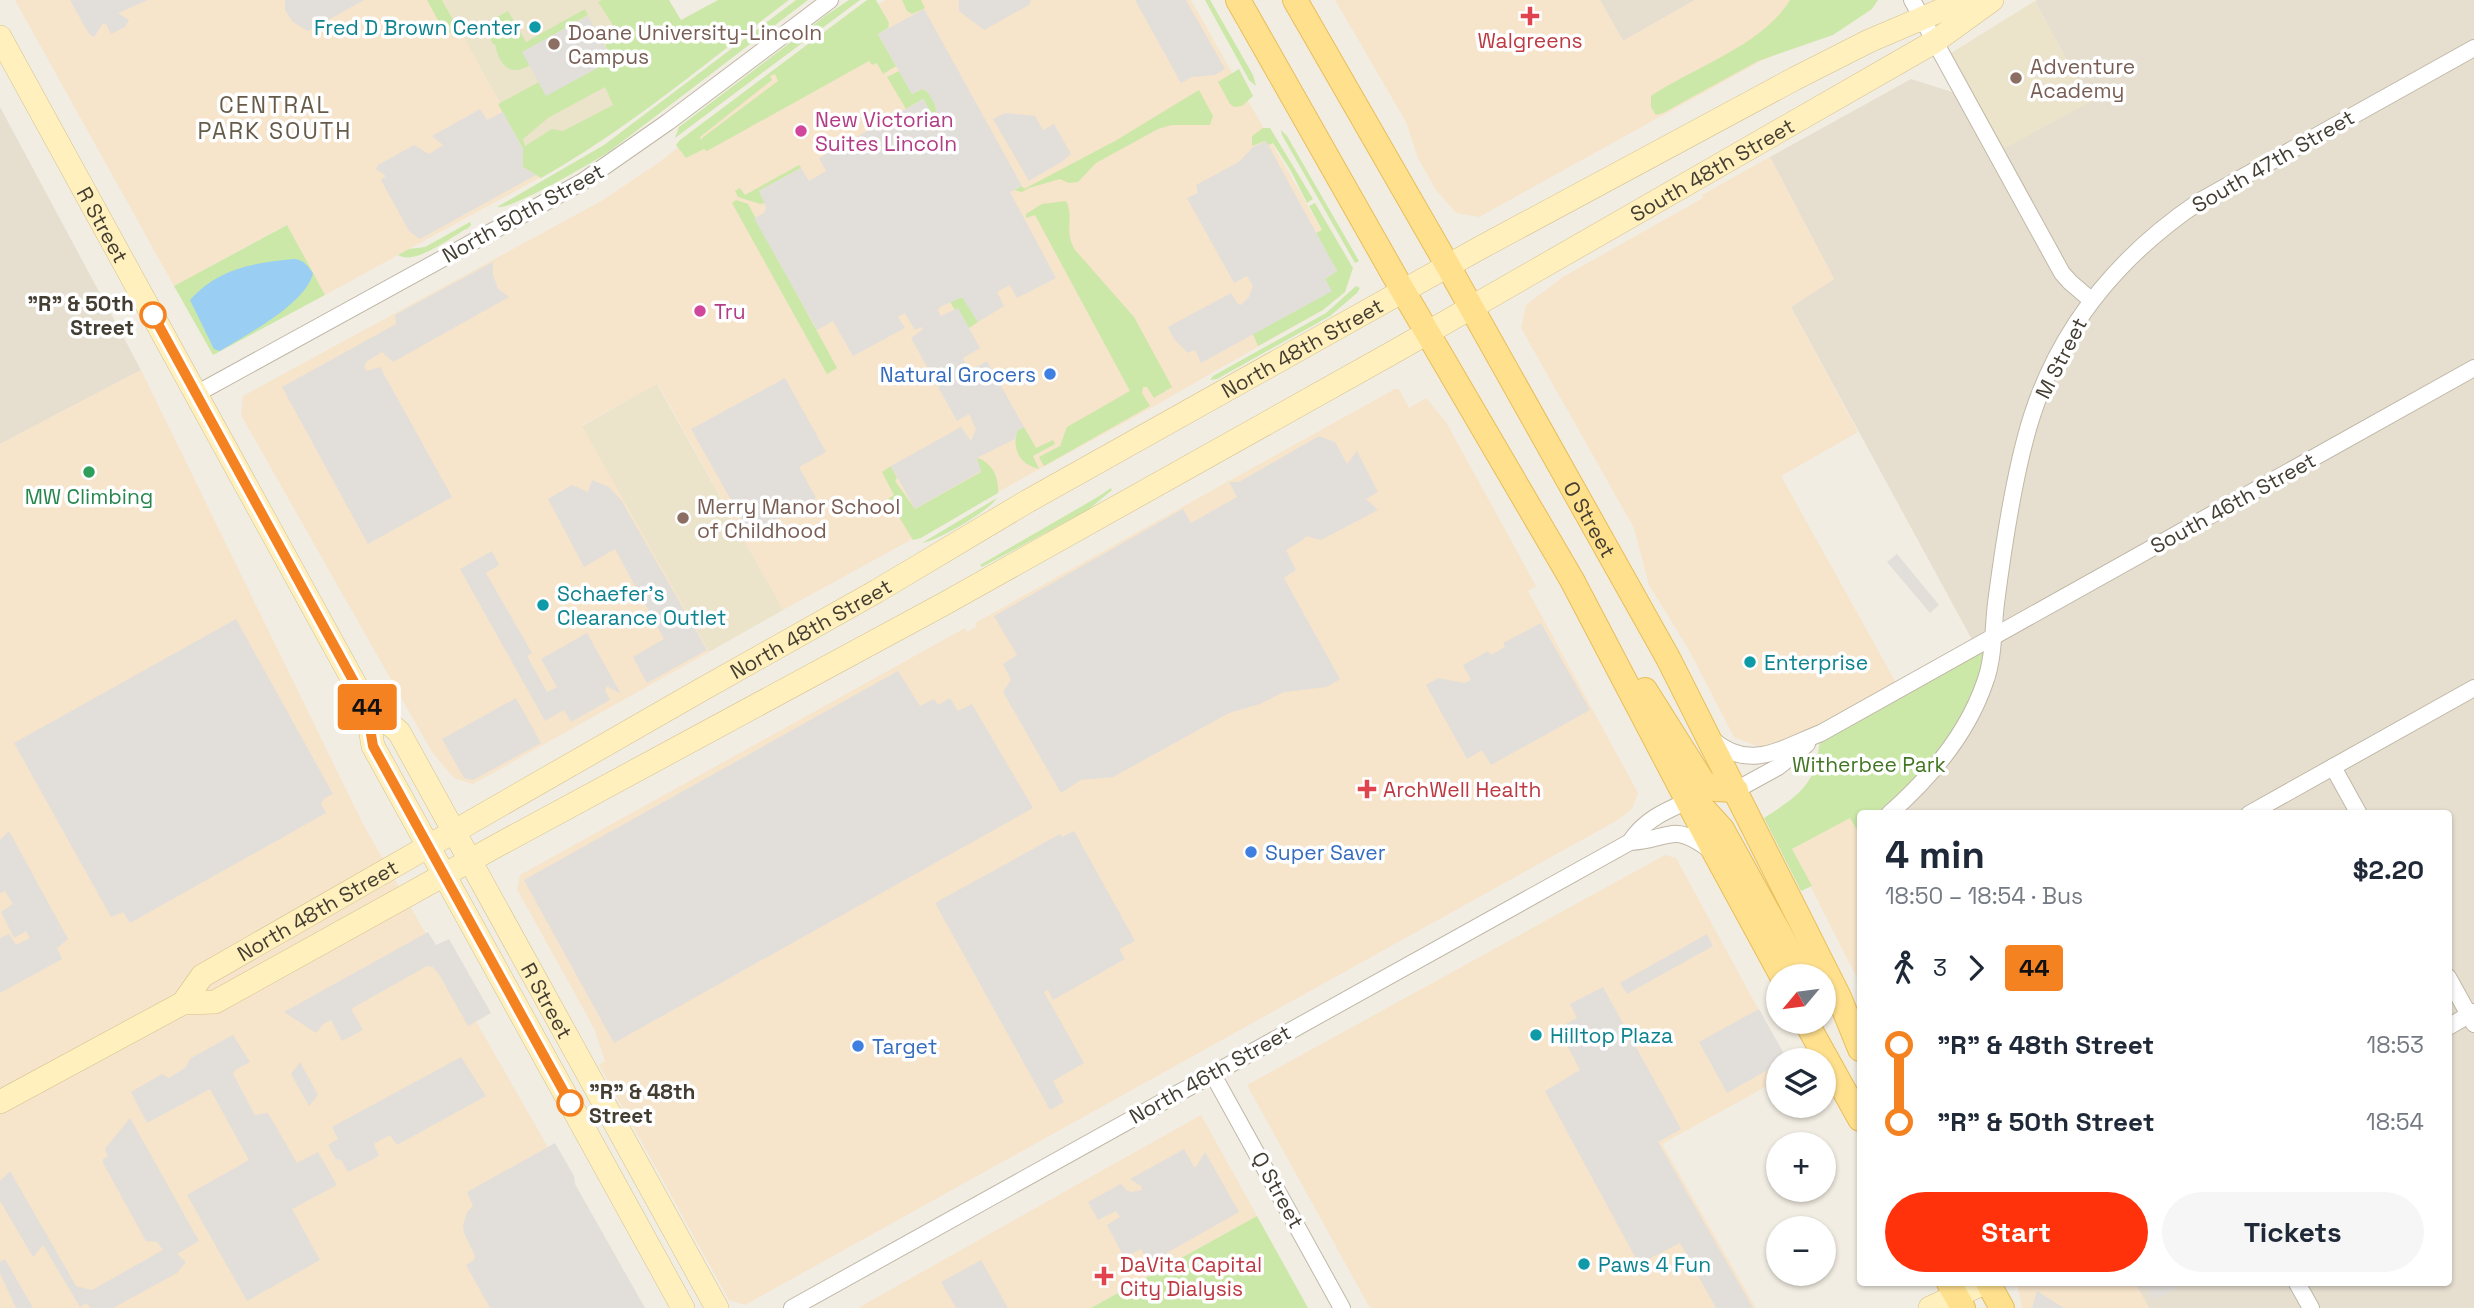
<!DOCTYPE html>
<html lang="en">
<head>
<meta charset="utf-8">
<style>
  body { margin:0; font-family:"Space Grotesk",sans-serif; background:#f6f6f7; color:#1f2937; height:100vh; display:flex; flex-direction:column; font-size:26px; white-space:nowrap }
  * { box-sizing:border-box; margin:0 }
  p { font-size:23px; color:#747a83 }
  .icon { flex:none; width:38px; height:38px; fill:none; stroke:currentColor; stroke-width:2; stroke-linecap:round; stroke-linejoin:round }
  .map { position:relative; flex:1; overflow:hidden }
  .side { position:absolute; left:1857px; top:810px; width:595px; height:476px; display:flex; flex-direction:column; background:#fff; border-radius:7px; box-shadow:0 2px 5px #0004 }
  .side>* { flex:none }
  .badge { padding:0 14px; border-radius:5px; font-size:24px; line-height:46px }
  .needle { width:46px; rotate:241deg }
  .tools { position:absolute; left:1766px; top:964px; display:grid; gap:14px }
  .tools a { display:grid; place-items:center; width:70px; height:70px; border-radius:50%; background:#fff; box-shadow:0 2px 5px #0004; font-size:35px }
  .map>.badge { position:absolute; translate:-50% -50%; box-shadow:0 0 0 4px #fff }
  .legs { display:flex; align-items:center; gap:10px; height:77px; padding:0 28px; font-size:23px }
  .legs p { margin-inline-start:auto }
  .head { display:flex; align-items:center; justify-content:space-between; height:119px; padding:0 28px }
  h1 { font-size:38px; font-weight:800; line-height:52px }
  .primary-button { display:flex; gap:14px; margin-top:auto; padding:14px 28px }
  .primary-button a { flex:1; height:80px; border-radius:42px; background:#ff320b; color:#fff; font-size:28px; font-weight:800; line-height:80px; text-align:center }
  .primary-button a+a { background:#f6f6f7; color:#1f2937 }
  ul { padding:0 28px; list-style:none }
  li { display:flex; align-items:center; gap:24px; height:77px; font-size:26px }
  li i { display:grid; place-items:center; width:10px; height:100%; margin:0 9px; background:currentColor }
  li i::after { content:''; width:18px; height:18px; margin:-9px; border:5px solid; border-radius:50%; background:#fff }
  li p { margin-inline-start:auto }
  li:first-child i { background:linear-gradient(#0000 50%,currentColor 0) }
  li:last-child i { background:linear-gradient(currentColor 50%,#0000 0) }
  .map>svg:first-child { display:block }
  .residential { fill:#e6dfd0 }
  .commercial { fill:#f6e4cb }
  .education { fill:#ece3cb }
  .green { fill:#cbe8a8; fill-rule:evenodd }
  .parking { fill:#e2dfdb }
  .water { fill:#9acef2 }
  .lines { fill:none; stroke-linecap:round; stroke-linejoin:round }
  .minor-casing { stroke:#c0b8a7; stroke-width:18 }
  .secondary-casing { stroke:#d3c28f; stroke-width:24 }
  .primary-casing { stroke:#e7be5a; stroke-width:26 }
  .minor { stroke:#fff; stroke-width:16 }
  .secondary { stroke:#fff0be; stroke-width:23 }
  .primary { stroke:#ffe08d; stroke-width:24 }
  .line-1-casing { stroke:#fff; stroke-width:16 }
  .line-1 { stroke:#f58220; stroke-width:10 }
  .health-dot { fill:#e0444e; stroke:#fff; stroke-width:2.5 }
  .culture-dot { fill:#0f9aa8; stroke:#fff; stroke-width:2.5 }
  .education-dot { fill:#8d6e63; stroke:#fff; stroke-width:2.5 }
  .hotel-dot { fill:#d1479c; stroke:#fff; stroke-width:2.5 }
  .stop-1-dot { fill:#fff; stroke:#f58220; stroke-width:3.5 }
  .shop-dot { fill:#3f7fe0; stroke:#fff; stroke-width:2.5 }
  .leisure-dot { fill:#2e9e5b; stroke:#fff; stroke-width:2.5 }
  .labels { text-anchor:middle; dominant-baseline:central; stroke-width:7; stroke-linejoin:round; paint-order:stroke }
  .culture-label { font-size:21px; fill:#0d838f; stroke:#fff; text-anchor:start }
  .education-label { font-size:21px; fill:#785e54; stroke:#fff; text-anchor:start }
  .health-label { font-size:21px; fill:#be3a42; stroke:#fff; text-anchor:start }
  .hotel-label { font-size:21px; fill:#b23c85; stroke:#fff; text-anchor:start }
  .street-label { font-size:21px; fill:#433d32; stroke:#fff }
  .stop-label { font-size:21px; font-weight:bold; fill:#433d32; stroke:#fff; text-anchor:end }
  .shop-label { font-size:21px; fill:#366cbe; stroke:#fff; text-anchor:start }
  .leisure-label { font-size:21px; fill:#27864d; stroke:#fff }
  .park-label { font-size:21px; fill:#437624; stroke:#fff }
  .neighbourhood-label { font-size:23px; letter-spacing:2px; fill:#665b49; stroke:#fff }
</style>
</head>
<body>
<div class="map">
<svg width="2474" height="1308" viewBox="0 0 2474 1308">
  <rect width="100%" height="100%" fill="#f2ede2"/>
  <g class="residential">
    <path d="M1600 0H1695L1623 41Z"/>
    <path d="M2037 0H2474V1308H2149L2135 1283H2448V814H1889L1976 647 1791 307 1834 279 1770 157 1911 79 1965 96 2089 101 2035 1Z"/>
    <path d="M0 107 141 370 0 444Z"/>
  </g>
  <g class="commercial">
    <path d="M15 0H443L541 177 325 295 286 225 174 286Z"/>
    <path d="M886 0H1191L1348 277 1319 312 1149 409 783 610 658 384 582 425 709 652 473 784 454 778 432 752 241 415 243 396 603 200 658 163 787 63 848 21Z"/>
    <path d="M1335 0H1600L1623 41 1695 0H1876L1821 36 1761 61 1479 217 1456 213 1436 190 1418 158 1406 122Z"/>
    <path d="M1770 157 1834 279 1791 307 1858 432 1781 476 1900 690 1772 752 1734 737 1689 650 1649 585 1634 528 1521 328 1526 305 1563 277 1703 198 1702 195Z"/>
    <path d="M141 370 363 824 640 1308H0V444Z"/>
    <path d="M1395 389H1399L1409 408 1426 398 1446 422 1536 586 1528 591 1638 793 1632 809 1616 821 745 1305 729 1300 599 1065 605 1061 594 1028 517 889 520 875 965 628 967 632 976 627 975 623 1227 482V480L1229 481Z"/>
    <path d="M1851 817 1860 835V984L1792 849Z"/>
    <path d="M1665 855 1676 858 1786 1060H1778V1080L1662 1144 1756 1308H1370L1247 1085Z"/>
    <path d="M1201 1115 1257 1216 1091 1308H858Z"/>
    <path d="M2017 1283H2135L2149 1308H2022Z"/>
  </g>
  <g class="education">
    <path d="M443 0H616L664 87 534 164Z"/>
    <path d="M2035 1 2090 102 1996 153 1943 58Z"/>
    <path d="M657 384 783 610 709 652 582 426Z"/>
  </g>
  <g class="green">
    <path d="M427 0H442L458 28 446 35Z"/>
    <path d="M602 0H669L681 20 718 0H789C708 61 630 128 541 178L523 167V149L498 104 539 82 547 95 613 59 605 45 620 36 598 2ZM605 87 613 105 563 131 552 129 525 146 523 139 548 118Z"/>
    <path d="M796 0H808L610 151C593 162 512 210 497 207L604 145Z"/>
    <path d="M849 0H860L675 138 679 127 825 16Z"/>
    <path d="M867 0H876L889 23 888 28 878 34 896 66 883 74 877 63 872 65 869 61 707 151 704 149 686 158 676 145 680 140ZM775 74 778 81 702 138V141L700 137 772 80 770 76Z"/>
    <path d="M902 0H921L925 8 912 14 907 11Z"/>
    <path d="M1205 0H1210L1253 75 1256 86 1249 80Z"/>
    <path d="M1790 0H1878L1872 9 1833 35 1758 61 1663 113 1656 115 1651 107V96C1694 67 1763 45 1790 0Z"/>
    <path d="M585 9 588 15 523 52 530 65C509 78 499 64 495 44H493L486 30 495 26 493 19 508 11 526 42Z"/>
    <path d="M1239 69 1253 96 1242 106 1234 107 1230 104 1218 82Z"/>
    <path d="M899 71 912 94 922 89C930 91 937 104 936 113L930 112 923 99 906 109 887 77Z"/>
    <path d="M1199 90 1213 116 1210 125H1172L1158 129 1096 163 1078 182 1069 183 1060 179 1029 188 1022 192 1014 190 1022 186 1024 189 1115 141Z"/>
    <path d="M1263 128H1270L1313 199 1307 203 1291 171 1273 143 1268 145 1265 141 1252 146V136Z"/>
    <path d="M1281 130 1287 136 1359 261 1355 263 1282 135Z"/>
    <path d="M799 165 801 168 759 191 765 203 760 204 738 197 735 191 740 188 745 195Z"/>
    <path d="M736 200 748 204 837 368 827 374 732 203Z"/>
    <path d="M1066 201C1075 219 1063 230 1075 250L1134 317 1172 387 1154 398 1147 387H1143L1142 393 1150 406 1044 466 1039 457 1060 446 1067 427 1130 391 1035 215 1026 218V214L1042 204Z"/>
    <path d="M1315 203 1353 268 1345 292 1323 310 1258 346 1253 334 1331 291 1325 279 1337 271 1316 233 1322 230 1309 206Z"/>
    <path d="M470 222 471 225 468 228C451 237 415 266 398 255L409 249 425 247Z"/>
    <path d="M287 225 325 295 213 355 174 286Z"/>
    <path d="M1356 286 1360 288 1357 293 1330 316 1217 379 1210 380 1213 376 1326 313Z"/>
    <path d="M959 297 964 298 978 322 969 328 958 309 955 310 950 302Z"/>
    <path d="M1024 427 1036 448 1053 440 1055 444 1033 456 1039 469C1020 465 1012 450 1017 431Z"/>
    <path d="M978 458C993 464 999 477 998 493L921 538 913 540 888 499 894 495 882 472 891 466 897 478 895 481 915 509 981 472 976 461Z"/>
    <path d="M1111 488 1112 490 1088 510 982 567 980 565 1096 498Z"/>
    <path d="M997 498C989 511 937 541 922 543Z"/>
    <path d="M1992 638 1963 729 1889 814H1860V835L1850 818 1792 849 1812 886 1801 891 1764 818C1782 806 1805 793 1813 772 1818 761 1819 746 1821 733Z"/>
    <path d="M1257 1216 1308 1308H1091Z"/>
  </g>
  <g class="parking">
    <path d="M70 0H148L118 13 129 20 125 27 111 34 106 24 103 23 94 37 89 34Z"/>
    <path d="M285 0H364L308 31 293 22 285 10Z"/>
    <path d="M959 0H1031L1029 5 984 30 959 11Z"/>
    <path d="M1135 0H1186L1225 69 1215 75 1192 77 1181 83Z"/>
    <path d="M924 9 1022 186 1010 192 1056 278 1017 298 1010 285 997 292 1004 306 978 322 962 297 940 307 938 311 941 316 958 308 980 348 963 358 968 369 971 370 987 361 1024 427 1017 431 1015 439 977 458 981 471 915 509 891 466 961 427 971 441 976 429 969 414 957 421 911 338 923 329 921 327 915 330 905 313 898 317 905 328 853 356 833 321 817 330 754 218 764 213 766 207 759 191 801 168 809 181 816 177 826 171 819 158 924 99 930 112 936 113V106L927 91 922 89 912 94 878 34Z"/>
    <path d="M588 16 612 60 546 96 522 52Z"/>
    <path d="M480 109 487 120 503 112 523 149V167L536 175 420 239 409 231 381 180 386 176 376 169 378 165 414 145 429 154 443 145 432 136Z"/>
    <path d="M1005 113 1035 116 1043 130 1054 124 1071 154 1063 161 1029 181 993 119Z"/>
    <path d="M1266 141 1337 271 1325 279 1332 291 1201 363 1196 351 1193 350 1188 353 1174 339 1168 327 1231 293 1237 303 1241 305 1249 297 1253 286 1247 276 1234 283 1187 198 1198 193 1196 185 1239 162 1253 147Z"/>
    <path d="M493 262V275L498 289 509 297 393 362 382 352 366 362 364 367 367 371 380 367 452 497 368 544 282 387 396 324 395 315Z"/>
    <path d="M785 378 826 452 799 467 816 498 750 534 691 429Z"/>
    <path d="M1319 436 1335 442 1347 464 1357 451 1378 492 1366 499 1378 510 1321 540 1306 536 1303 540 1286 550 1296 570 1284 578 1340 679 1327 687 1284 692 1260 704 1229 713 1113 777 1081 780 1061 793 1003 692 1011 680 1003 664 1017 655 994 616 1183 509 1191 523 1237 497 1229 482H1239Z"/>
    <path d="M592 480 609 487 621 500 707 650 647 683 633 657 664 639 615 549 584 567 548 499 572 485 588 492Z"/>
    <path d="M492 551 499 565 486 573 532 653 527 656 547 692 557 687 541 659 587 633 621 694 607 686 605 690 610 700 571 722 564 710 545 721 460 569Z"/>
    <path d="M1897 554 1939 605 1930 613 1887 562Z"/>
    <path d="M236 619 333 794 325 798 321 803 326 813 130 923 123 912 111 917 14 743Z"/>
    <path d="M1541 623 1590 710 1491 765 1482 750 1467 759 1426 685 1438 678 1465 683 1471 680 1463 665 1488 651 1491 655 1505 647 1503 643Z"/>
    <path d="M898 671 920 706 934 699 938 705 950 698 958 711 972 704 1033 808 614 1043 524 880Z"/>
    <path d="M516 698 541 743 473 780 464 778 442 739Z"/>
    <path d="M9 831 68 939 57 948 62 959 0 993V938L9 934 16 945 30 938 26 931 14 938 1 912 13 904 5 891 0 893V840Z"/>
    <path d="M1074 831 1135 941 1119 949 1125 959 1053 1000 1048 990 1044 992 1084 1063 1053 1081 1064 1102 1050 1110 935 903 1060 834 1062 837Z"/>
    <path d="M428 932 436 945 449 939 491 1013 468 1026 440 976 433 967 427 966 351 1009 363 1030 342 1041 331 1020 323 1024 316 1033 284 1012Z"/>
    <path d="M1707 934 1713 946 1627 994 1620 983Z"/>
    <path d="M1603 987 1681 1129 1658 1142 1753 1308H1716L1680 1243 1639 1264 1545 1091 1580 1070 1558 1028 1577 1018 1570 1004Z"/>
    <path d="M1759 1009 1787 1059 1778 1060V1064L1727 1093 1699 1042Z"/>
    <path d="M233 1035 250 1062 235 1070 233 1074 255 1115 268 1113 297 1163 318 1152 337 1185 292 1209 320 1260 247 1301 187 1195 249 1160 210 1089 147 1123 131 1092 162 1074 169 1078 185 1068 191 1058Z"/>
    <path d="M461 1057 486 1096 397 1145 390 1135 375 1143 374 1145 379 1156 348 1172 341 1160 336 1159 328 1145 338 1139 332 1127Z"/>
    <path d="M300 1062 318 1095 309 1106 291 1074Z"/>
    <path d="M130 1118 199 1241 177 1254 186 1262 177 1273 113 1308H90L87 1303 80 1307 43 1245 33 1257 0 1201V1181L10 1171 76 1286 92 1290 163 1250 157 1242 146 1241 103 1163V1159L108 1157 105 1149Z"/>
    <path d="M555 1143 574 1176 575 1184 645 1308H490L466 1265 474 1260 475 1256 464 1233 463 1225 467 1212 473 1206 467 1192Z"/>
    <path d="M1184 1149 1194 1167H1196L1205 1152 1239 1212 1149 1263 1141 1249 1124 1257 1107 1225 1120 1217 1116 1211 1098 1220 1088 1202 1121 1184 1126 1190 1132 1192 1142 1190 1141 1186 1130 1179Z"/>
    <path d="M5 1259 33 1308H16L0 1273V1262Z"/>
    <path d="M981 1260 1008 1308H956L941 1282Z"/>
    <path d="M2145 1283H2177L2173 1285 2175 1289 2154 1300Z"/>
    <path d="M2037 1291 2064 1308H2032Z"/>
  </g>
  <path class="water" d="M294 259C304 260 307 265 313 273 307 303 246 335 220 351L214 349 190 300C219 268 253 263 294 259Z"/>
  <g class="lines">
    <g class="minor-casing">
      <g id="minor">
        <path d="M1912 0 2062 273 2070 282 2091 300"/>
        <path d="M196 394 582 182 668 122 830 0"/>
        <path d="M1713 740C1750 772 1782 748 1821 733L2474 368"/>
        <path d="M2333 767 2359 814"/>
        <path d="M1736 790 1778 767 1807 744"/>
        <path d="M1889 814C1930 778 1967 735 1985 682 1994 658 1993 628 1996 603 2003 549 2011 493 2025 440 2051 338 2114 259 2200 201L2474 48"/>
        <path d="M2249 814 2474 688"/>
        <path d="M1630 842C1644 820 1665 811 1688 801"/>
        <path d="M2448 977 2474 1024"/>
        <path d="M2448 1027 2474 1012"/>
        <path d="M1212 1073 1342 1308"/>
        <path d="M2297 1283 2311 1308"/>
        <path d="M792 1308 1630 842C1670 840 1671 821 1709 849"/>
      </g>
    </g>
    <g class="secondary-casing">
      <g id="secondary">
        <path id="s1" d="M0 37 366 704 373 746 683 1308"/>
        <path id="s2" d="M366 704 399 732 717 1308"/>
        <path id="s3" d="M183 1003 215 1002 498 845 942 605 1399 349 1934 42 1992 0"/>
        <path id="s4" d="M0 1102 183 1003 202 976 701 690 877 591 1028 501 1478 249 1794 79 1869 41 1965 0"/>
        <path d="M1930 1308 1984 1283"/>
      </g>
    </g>
    <g class="primary-casing">
      <g id="primary">
        <path d="M1238 0 1403 291 1572 580 1715 853 1782 976"/>
        <path id="s5" d="M1295 0 1448 266 1668 658 1839 997 1860 1049"/>
        <path d="M1645 690 1703 782 1715 789 1736 790"/>
        <path d="M1699 804 1722 829 1803 976"/>
        <path d="M1806 1022 1860 1119"/>
        <path d="M1949 1283 1963 1308"/>
        <path d="M1988 1283 2002 1308"/>
      </g>
    </g>
    <use href="#minor" class="minor"/>
    <use href="#secondary" class="secondary"/>
    <use href="#primary" class="primary"/>
  </g>
  <g class="lines">
    <g class="line-1-casing">
      <path id="line-1" d="M153 315 366 704 373 746 570 1103"/>
    </g>
    <use href="#line-1" class="line-1"/>
  </g>
  <g class="health-dot">
    <path d="M1526.5 5.5h7v7h7v7h-7v7h-7v-7h-7v-7h7z"/>
    <path d="M1363.5 778.5h7v7h7v7h-7v7h-7v-7h-7v-7h7z"/>
    <path d="M1100.5 1265.5h7v7h7v7h-7v7h-7v-7h-7v-7h7z"/>
  </g>
  <g class="culture-dot">
    <circle cx="535" cy="27" r="7"/>
    <circle cx="543" cy="605" r="7"/>
    <circle cx="1750" cy="662" r="7"/>
    <circle cx="1536" cy="1035" r="7"/>
    <circle cx="1584" cy="1264" r="7"/>
  </g>
  <g class="education-dot">
    <circle cx="554" cy="44" r="7"/>
    <circle cx="2016" cy="78" r="7"/>
    <circle cx="683" cy="518" r="7"/>
  </g>
  <g class="hotel-dot">
    <circle cx="801" cy="131" r="7"/>
    <circle cx="700" cy="311" r="7"/>
  </g>
  <g class="stop-1-dot">
    <circle cx="153" cy="315" r="12"/>
    <circle cx="570" cy="1103" r="12"/>
  </g>
  <g class="shop-dot">
    <circle cx="1050" cy="374" r="7"/>
    <circle cx="1251" cy="852" r="7"/>
    <circle cx="858" cy="1046" r="7"/>
  </g>
  <circle class="leisure-dot" cx="89" cy="472" r="7"/>
  <g class="labels">
    <g class="culture-label">
      <text x="521" y="27" text-anchor="end">Fred D Brown Center</text>
      <text x="557" y="593">Schaefer's<tspan x="557" dy="24">Clearance Outlet</tspan></text>
      <text x="1764" y="662">Enterprise</text>
      <text x="1550" y="1035">Hilltop Plaza</text>
      <text x="1598" y="1264">Paws 4 Fun</text>
    </g>
    <g class="education-label">
      <text x="568" y="32">Doane University-Lincoln<tspan x="568" dy="24">Campus</tspan></text>
      <text x="2030" y="66">Adventure<tspan x="2030" dy="24">Academy</tspan></text>
      <text x="697" y="506">Merry Manor School<tspan x="697" dy="24">of Childhood</tspan></text>
    </g>
    <g class="health-label">
      <text x="1530" y="40" text-anchor="middle">Walgreens</text>
      <text x="1383" y="789">ArchWell Health</text>
      <text x="1120" y="1264">DaVita Capital<tspan x="1120" dy="24">City Dialysis</tspan></text>
    </g>
    <g class="hotel-label">
      <text x="815" y="119">New Victorian<tspan x="815" dy="24">Suites Lincoln</tspan></text>
      <text x="714" y="311">Tru</text>
    </g>
    <g class="street-label">
      <text transform="translate(2273 161) rotate(-30)">South 47th Street</text>
      <text stroke="none"><textPath href="#s3" startOffset="1745">South 48th Street</textPath></text>
      <text transform="translate(523 213) rotate(-29)">North 50th Street</text>
      <text stroke="none"><textPath href="#s1" startOffset="214">R Street</textPath></text>
      <text stroke="none"><textPath href="#s4" startOffset="1508">North 48th Street</textPath></text>
      <text transform="translate(2061 358) rotate(-63)">M Street</text>
      <text transform="translate(2233 503) rotate(-29)">South 46th Street</text>
      <text stroke="none"><textPath href="#s5" startOffset="597">O Street</textPath></text>
      <text stroke="none"><textPath href="#s4" startOffset="942">North 48th Street</textPath></text>
      <text stroke="none"><textPath href="#s4" startOffset="374">North 48th Street</textPath></text>
      <text stroke="none"><textPath href="#s2" startOffset="350">R Street</textPath></text>
      <text transform="translate(1210 1074) rotate(-29)">North 46th Street</text>
      <text transform="translate(1278 1190) rotate(61)">Q Street</text>
    </g>
    <g class="stop-label">
      <text x="134" y="303">"R" &amp; 50th<tspan x="134" dy="24">Street</tspan></text>
      <text x="589" y="1091" text-anchor="start">"R" &amp; 48th<tspan x="589" dy="24">Street</tspan></text>
    </g>
    <g class="shop-label">
      <text x="1036" y="374" text-anchor="end">Natural Grocers</text>
      <text x="1265" y="852">Super Saver</text>
      <text x="872" y="1046">Target</text>
    </g>
    <g class="leisure-label">
      <text x="89" y="496">MW Climbing</text>
    </g>
    <g class="park-label">
      <text x="1869" y="764">Witherbee Park</text>
    </g>
    <g class="neighbourhood-label">
      <text x="275" y="105">CENTRAL<tspan x="275" dy="26">PARK SOUTH</tspan></text>
    </g>
  </g>
</svg>
<div class="tools">
<a><svg class="needle" viewBox="-14 -14 28 28"><path d="M0-13l5 13h-10z" fill="#e53935"/><path d="M0 13l5-13h-10z" fill="#747a83"/></svg></a>
<a><svg class="icon" aria-label="layers" viewBox="0 0 24 24"><path d="M12 4l9 5-9 5-9-5zM3 14l9 5 9-5"/></svg></a>
<a>+</a>
<a>−</a>
</div>
<b class="badge" style="left:367px;top:707px;background:#f58220;color:#111">44</b>
<section class="side">
<div class="head"><div><h1>4 min</h1><p>18:50 – 18:54 · Bus</p></div><b>$2.20</b></div>
<div class="legs"><svg class="icon" aria-label="walk" viewBox="0 0 24 24"><circle cx="13" cy="4" r="2"/><path d="M13 8l-2 6 4 7M11 14l-3 7M7 12l3-4h3l4 4"/></svg>3<svg class="icon" aria-label="forward" viewBox="0 0 24 24"><path d="M9 5l7 7-7 7"/></svg><b class="badge" style="background:#f58220;color:#111">44</b></div>
<ul>
<li><i style="color:#f58220"></i><b>&quot;R&quot; &amp; 48th Street</b><p>18:53</p></li>
<li><i style="color:#f58220"></i><b>&quot;R&quot; &amp; 50th Street</b><p>18:54</p></li>
</ul>
<div class="primary-button"><a>Start</a><a>Tickets</a></div>
</section>
</div>
</body>
</html>
